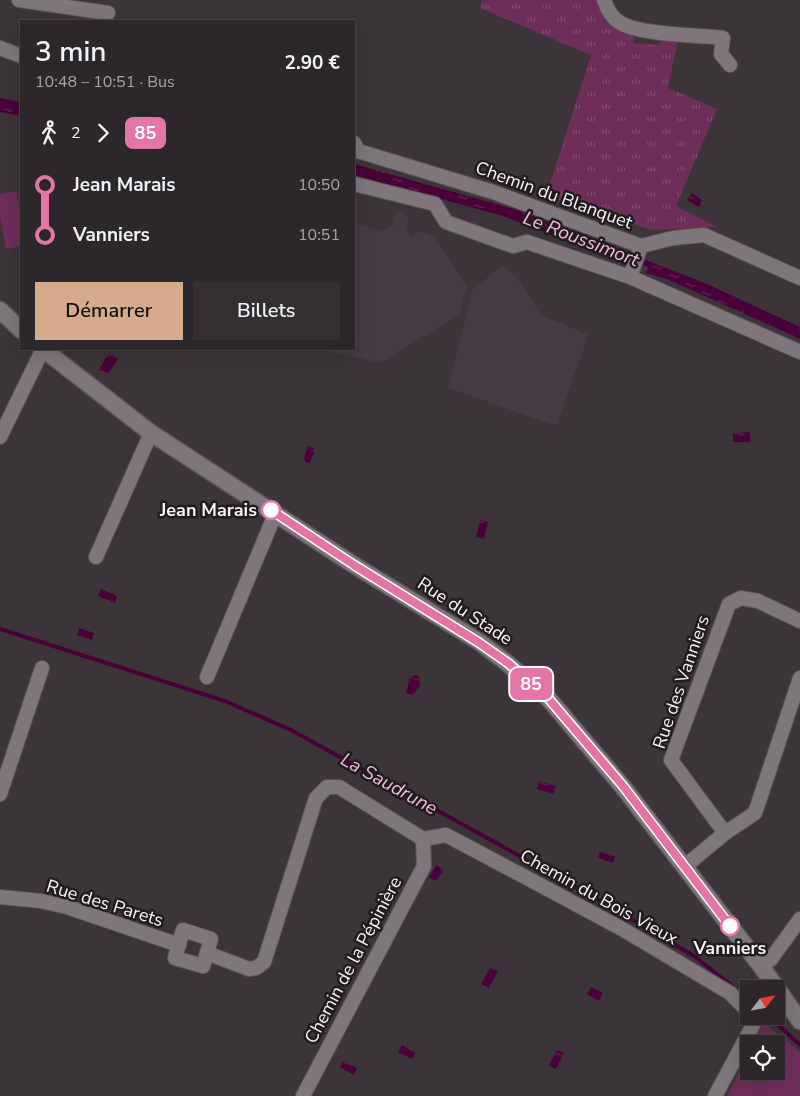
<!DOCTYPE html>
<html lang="fr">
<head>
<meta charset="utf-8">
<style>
  body { margin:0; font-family:"Nunito Sans",sans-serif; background:#342f32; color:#f1f3f6; height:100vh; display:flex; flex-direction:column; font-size:19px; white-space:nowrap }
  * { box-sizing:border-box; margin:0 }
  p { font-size:16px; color:#a6a5a8 }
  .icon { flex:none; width:28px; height:28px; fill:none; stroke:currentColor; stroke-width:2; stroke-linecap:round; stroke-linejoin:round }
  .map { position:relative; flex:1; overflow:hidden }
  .sheet { position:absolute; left:20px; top:20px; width:335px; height:330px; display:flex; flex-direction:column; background:#2c272a; border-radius:0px; box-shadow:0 5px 20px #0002,0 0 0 1px #484447 }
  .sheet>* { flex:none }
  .badge { padding:0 10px; border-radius:8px; font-size:18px; line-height:32px }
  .needle { width:32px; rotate:58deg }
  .controls { position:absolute; left:740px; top:980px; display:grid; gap:10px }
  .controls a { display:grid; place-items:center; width:45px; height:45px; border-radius:0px; background:#2c272a; box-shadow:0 5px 20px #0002,0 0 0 1px #484447; font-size:25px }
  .map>.badge { position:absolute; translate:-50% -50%; box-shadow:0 0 0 2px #fff }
  .legs { display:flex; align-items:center; gap:8px; height:55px; padding:0 15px; font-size:16px }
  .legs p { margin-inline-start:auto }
  .overview { display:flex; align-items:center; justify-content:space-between; height:85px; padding:0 15px }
  h1 { font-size:28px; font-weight:600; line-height:38px }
  .cta { display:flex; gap:10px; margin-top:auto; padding:10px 15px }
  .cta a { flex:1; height:58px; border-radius:0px; background:#d6ab8b; color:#111; font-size:20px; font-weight:600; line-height:58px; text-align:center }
  .cta a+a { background:#342f32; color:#f1f3f6 }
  ul { padding:0 15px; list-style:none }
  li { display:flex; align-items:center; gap:18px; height:50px; font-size:19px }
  li i { display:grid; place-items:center; width:8px; height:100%; margin:0 6px; background:currentColor }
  li i::after { content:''; width:12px; height:12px; margin:-6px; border:4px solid; border-radius:50%; background:#2c272a }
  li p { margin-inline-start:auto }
  li:first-child i { background:linear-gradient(#0000 50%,currentColor 0) }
  li:last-child i { background:linear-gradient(currentColor 50%,#0000 0) }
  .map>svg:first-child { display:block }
  .built { fill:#473a42 }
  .grass { fill:url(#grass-tufts) }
  .garden { fill:#6e2e5a }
  .water { fill:url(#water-ripples) }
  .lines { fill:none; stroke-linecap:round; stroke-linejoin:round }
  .stream { stroke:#4a0038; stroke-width:4 }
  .minor-casing { stroke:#595457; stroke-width:16 }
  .tertiary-casing { stroke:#595457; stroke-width:19 }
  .minor { stroke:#7f767b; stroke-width:14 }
  .tertiary { stroke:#7f767b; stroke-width:16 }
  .line-1-casing { stroke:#fff; stroke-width:11 }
  .line-1 { stroke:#e675a7; stroke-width:8 }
  .stop-1-dot { fill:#fff; stroke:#e675a7; stroke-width:2.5 }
  .labels { text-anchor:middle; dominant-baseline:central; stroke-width:5; stroke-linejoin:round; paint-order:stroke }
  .street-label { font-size:18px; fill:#f7f2f5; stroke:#201d1f }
  .stop-label { font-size:18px; font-weight:bold; fill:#f7f2f5; stroke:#201d1f; text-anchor:end }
  .water-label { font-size:19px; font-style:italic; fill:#f9b9e1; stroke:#201d1f }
</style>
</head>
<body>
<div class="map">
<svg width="800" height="1096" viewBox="0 0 800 1096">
  <defs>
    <pattern id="grass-tufts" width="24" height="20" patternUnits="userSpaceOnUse" patternTransform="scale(1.25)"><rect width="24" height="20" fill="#6e2e5a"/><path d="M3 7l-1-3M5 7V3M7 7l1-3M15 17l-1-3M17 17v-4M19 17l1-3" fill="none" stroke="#834d72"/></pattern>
    <pattern id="water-ripples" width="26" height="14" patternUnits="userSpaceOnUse" patternTransform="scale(1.25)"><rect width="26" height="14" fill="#4a0038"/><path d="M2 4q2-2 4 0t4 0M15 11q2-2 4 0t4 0" fill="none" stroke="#652655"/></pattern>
  </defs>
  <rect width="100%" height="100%" fill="#3b3438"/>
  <g class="built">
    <path d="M404 212 409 219 405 227 412 237 421 231 436 238 467 287 459 315 380 363 322 349H354V223L382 231 394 224 393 218 397 213Z"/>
    <path d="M503 266 516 276 541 315 589 335 556 426 448 388 473 288Z"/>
  </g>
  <path class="grass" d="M482 0H598L634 34 633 43 660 45 661 37 678 39 668 88 717 109 676 206 717 227 652 230 546 196 591 55 480 8Z"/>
  <g class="garden">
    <path d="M16 191 21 220V246L6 249 0 217V194Z"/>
    <path d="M764 1023 800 1052V1096H727L749 1053V1071H776V1044H753Z"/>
  </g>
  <g class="water">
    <path d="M0 98 21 102V116L0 112Z"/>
    <path d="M354 164 517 210 705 283 800 327V339L667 279 646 273 648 267 639 264 637 269 503 216 354 175Z"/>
    <path d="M692 193 702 200 699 207 687 200Z"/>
    <path d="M108 354 118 359 108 374 99 370Z"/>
    <path d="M750 432 751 442H733V433Z"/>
    <path d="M308 446 315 449 310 463 303 461Z"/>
    <path d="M480 520 488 522 484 539 476 537Z"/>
    <path d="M101 589 117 596 115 603 98 596Z"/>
    <path d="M79 628 94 633 92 640 77 635Z"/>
    <path d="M416 675 419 677 420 686 413 695 406 693 410 677Z"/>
    <path d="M539 781 556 786 553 794 537 789Z"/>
    <path d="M600 852 615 856 613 863 598 858Z"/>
    <path d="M436 865 444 870 436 881 429 878Z"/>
    <path d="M490 968 498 971 489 988 481 984Z"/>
    <path d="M591 987 603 993 599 1001 587 994Z"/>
    <path d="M402 1045 415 1053 412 1059 398 1052Z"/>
    <path d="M557 1050 564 1053 556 1069 549 1065Z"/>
    <path d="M343 1061 357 1068 354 1075 340 1067Z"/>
  </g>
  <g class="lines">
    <g class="stream">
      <path d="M0 629 225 701 291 730 578 888 694 956 733 987"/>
      <path d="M738 992 749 1000"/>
      <path d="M768 1016 800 1045"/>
    </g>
    <g class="minor-casing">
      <g id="minor">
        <path d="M19 0 108 13"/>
        <path d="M604 0C607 9 611 17 619 22 638 35 698 35 723 38L721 54 730 65"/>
        <path d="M0 48 21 56"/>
        <path d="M354 143 358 151 493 192 641 246 673 238 704 235 800 278"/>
        <path d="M354 184 435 204 446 222 513 246 527 242 630 277 800 352"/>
        <path d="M630 277 641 246"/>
        <path d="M0 437 43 349"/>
        <path d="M96 557 151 433"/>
        <path d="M207 677 276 512"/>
        <path d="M0 794 42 668"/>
        <path d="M725 833 671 760 729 604 741 598 758 601 800 621"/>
        <path d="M423 839 446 835 542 886 624 930 730 993 749 1012"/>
        <path d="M684 867 725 833 755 813 800 678"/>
        <path d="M0 897 41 901 67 907 179 945"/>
        <path d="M183 930 211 939 203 966 175 958Z"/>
        <path d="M207 953 249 969 256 968 264 962 316 798 327 787H339L423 839"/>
        <path d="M761 966 771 959 800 919"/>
        <path d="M303 1096 424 866 423 839"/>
        <path d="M715 1096 758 1016"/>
      </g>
    </g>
    <g class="tertiary-casing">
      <g id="tertiary">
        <path d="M0 310 21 330"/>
        <path d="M43 349 151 433 354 565 478 641 507 663 548 698 623 787 761 966 800 1021"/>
      </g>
    </g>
    <use href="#minor" class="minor"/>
    <use href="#tertiary" class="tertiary"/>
  </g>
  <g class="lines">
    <g class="line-1-casing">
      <path id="line-1" d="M271 510 354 565 478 642 508 663 548 698 623 786 730 926"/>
    </g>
    <use href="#line-1" class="line-1"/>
  </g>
  <g class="stop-1-dot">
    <circle cx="271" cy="510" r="9"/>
    <circle cx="730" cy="926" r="9"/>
  </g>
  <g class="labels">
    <g class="street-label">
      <text transform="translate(554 195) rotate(20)">Chemin du Blanquet</text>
      <text transform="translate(465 611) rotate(33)">Rue du Stade</text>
      <text transform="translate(681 682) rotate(-71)">Rue des Vanniers</text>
      <text transform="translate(599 897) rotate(29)">Chemin du Bois Vieux</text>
      <text transform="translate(105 903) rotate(17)">Rue des Parets</text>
      <text transform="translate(353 960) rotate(-62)">Chemin de la Pépinière</text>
    </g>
    <g class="stop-label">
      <text x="257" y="510">Jean Marais</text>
      <text x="730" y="948" text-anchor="middle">Vanniers</text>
    </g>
    <g class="water-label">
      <text transform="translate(581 239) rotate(21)">Le Roussimort</text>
      <text transform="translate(389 784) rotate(29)">La Saudrune</text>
    </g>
  </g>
</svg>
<div class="controls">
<a><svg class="needle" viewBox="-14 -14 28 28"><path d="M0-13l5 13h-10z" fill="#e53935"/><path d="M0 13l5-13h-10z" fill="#a6a5a8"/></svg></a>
<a><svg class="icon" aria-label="locate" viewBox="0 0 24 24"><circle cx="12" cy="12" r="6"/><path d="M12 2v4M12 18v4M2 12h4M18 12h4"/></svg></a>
</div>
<b class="badge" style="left:531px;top:684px;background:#e675a7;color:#fff">85</b>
<section class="sheet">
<div class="overview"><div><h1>3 min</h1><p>10:48 – 10:51 · Bus</p></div><b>2.90 €</b></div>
<div class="legs"><svg class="icon" aria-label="walk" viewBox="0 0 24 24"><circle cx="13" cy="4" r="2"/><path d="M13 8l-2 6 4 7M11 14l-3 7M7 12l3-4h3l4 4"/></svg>2<svg class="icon" aria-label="forward" viewBox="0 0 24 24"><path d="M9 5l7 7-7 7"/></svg><b class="badge" style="background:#e675a7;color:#fff">85</b></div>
<ul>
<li><i style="color:#e675a7"></i><b>Jean Marais</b><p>10:50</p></li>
<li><i style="color:#e675a7"></i><b>Vanniers</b><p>10:51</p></li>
</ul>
<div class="cta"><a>Démarrer</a><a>Billets</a></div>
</section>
</div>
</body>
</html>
